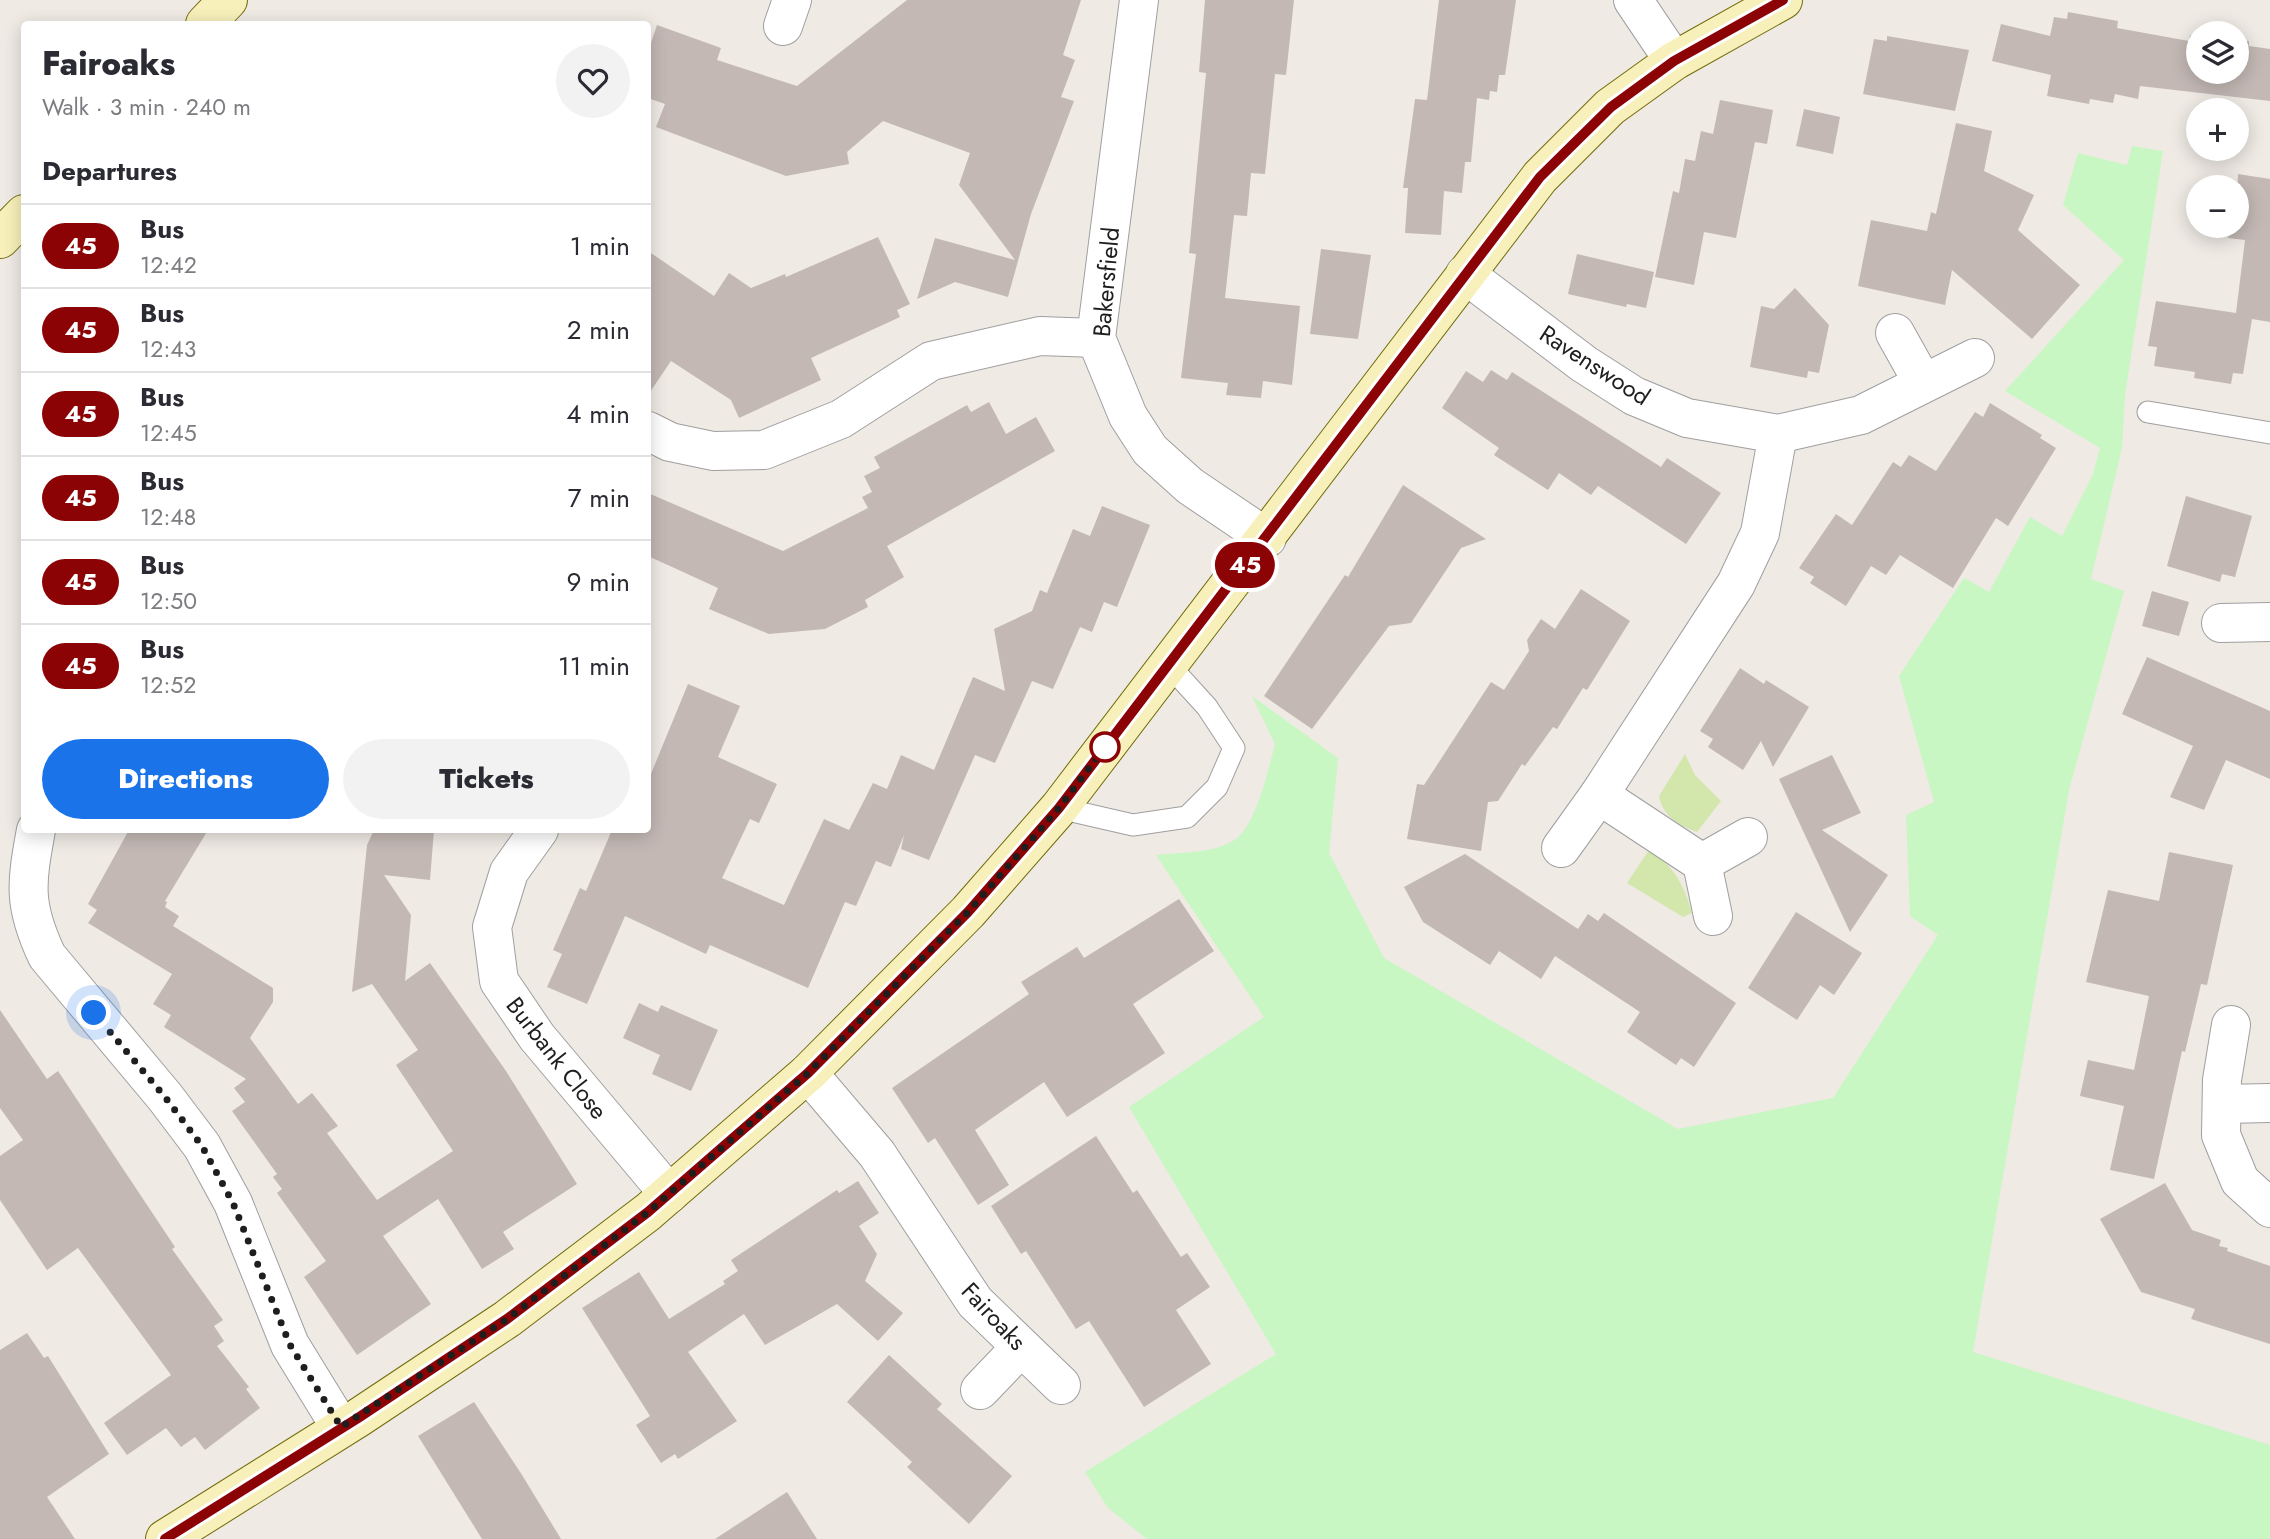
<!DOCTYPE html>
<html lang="en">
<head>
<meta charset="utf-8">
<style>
  body { margin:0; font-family:Jost,sans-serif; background:#f2f2f3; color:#2b2b33; height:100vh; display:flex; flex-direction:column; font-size:26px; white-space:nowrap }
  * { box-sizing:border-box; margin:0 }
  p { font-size:23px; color:#7c7c81 }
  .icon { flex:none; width:38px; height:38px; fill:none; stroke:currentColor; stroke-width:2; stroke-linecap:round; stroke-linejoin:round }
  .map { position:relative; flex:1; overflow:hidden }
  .details { position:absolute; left:21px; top:21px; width:630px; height:812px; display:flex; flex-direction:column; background:#fff; border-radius:7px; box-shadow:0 4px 18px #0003 }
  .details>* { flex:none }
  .badge { padding:0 14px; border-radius:23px; font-size:24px; line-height:46px }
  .fabs { position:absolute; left:2186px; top:21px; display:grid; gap:14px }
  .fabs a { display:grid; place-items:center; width:63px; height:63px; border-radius:50%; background:#fff; box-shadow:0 4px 18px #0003; font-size:35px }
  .you { position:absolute; width:35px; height:35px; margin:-18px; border:5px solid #fff; border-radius:50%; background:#1a73e8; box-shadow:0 0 0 10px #1a73e833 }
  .map>.badge { position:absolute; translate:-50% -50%; box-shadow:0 0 0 4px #fff }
  h2 { padding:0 21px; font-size:26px; line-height:63px }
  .round { display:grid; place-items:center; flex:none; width:74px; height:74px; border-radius:37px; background:#f2f2f3 }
  .overview { display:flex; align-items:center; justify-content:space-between; height:119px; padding:0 21px }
  h1 { font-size:33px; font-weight:800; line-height:52px }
  .cta { display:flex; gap:14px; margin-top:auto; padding:14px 21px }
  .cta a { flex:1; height:80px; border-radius:42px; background:#1a73e8; color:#fff; font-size:28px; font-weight:800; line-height:80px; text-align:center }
  .cta a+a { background:#f2f2f3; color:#2b2b33 }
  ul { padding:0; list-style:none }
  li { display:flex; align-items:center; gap:21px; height:84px; padding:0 21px; border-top:2px solid #e1e1e2 }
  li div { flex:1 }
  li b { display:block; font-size:26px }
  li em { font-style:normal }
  li .badge { min-width:77px; font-weight:700; text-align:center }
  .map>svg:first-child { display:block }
  .grass { fill:#d3e7ac }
  .park { fill:#c8f7c3 }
  .building { fill:#c3b8b4 }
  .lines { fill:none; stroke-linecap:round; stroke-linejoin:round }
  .lane-casing { stroke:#9f9f9f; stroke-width:23 }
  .street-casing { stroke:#9f9f9f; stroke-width:40 }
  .secondary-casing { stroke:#716b09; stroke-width:40 }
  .lane { stroke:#fff; stroke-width:21 }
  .street { stroke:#fff; stroke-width:38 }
  .secondary { stroke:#f7f0ba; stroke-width:38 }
  .line-casing { stroke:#fff; stroke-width:16 }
  .line { stroke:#8b0304; stroke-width:10 }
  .walk { stroke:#1e1e1e; stroke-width:7; stroke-dasharray:0 12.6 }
  .stop-dot { fill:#fff; stroke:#8b0304; stroke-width:3.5 }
  .labels { text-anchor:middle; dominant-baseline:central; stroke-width:5; stroke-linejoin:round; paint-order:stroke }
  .street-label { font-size:24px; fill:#1e1e1e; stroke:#fff }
</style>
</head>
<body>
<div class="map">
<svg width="2270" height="1539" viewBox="0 0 2270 1539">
  <rect width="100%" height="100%" fill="#efeae4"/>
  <g class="grass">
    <path d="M1685 754 1695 775 1721 801 1697 832C1679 825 1663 817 1659 796Z"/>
    <path d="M1649 850C1674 866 1684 885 1692 913L1683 917 1627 883Z"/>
  </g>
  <path class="park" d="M2132 146 2163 151 2125 395 2122 448 2091 579 2124 591 2069 790 1973 1352 2270 1445V1539H1147L1108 1508 1085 1472 1276 1354 1129 1107 1264 1017 1156 855C1181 852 1215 854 1236 839 1256 825 1269 767 1275 744L1252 696 1338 758 1329 853 1384 958 1678 1129 1833 1098 1938 935 1910 916 1906 815 1934 802 1899 676 1964 578 1989 592 2030 517 2062 536 2093 474 2100 448 2005 391 2124 260 2063 205 2078 153 2127 165Z"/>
  <g class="building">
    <path d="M907 0H1081L1063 55 1075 60 1061 97 1074 101 1031 214 1008 297 955 282 917 299 935 238 1015 260 959 185 970 153 883 121 847 152 849 164 786 176 656 127 665 104 648 98V52L657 25 721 48 717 60 797 86Z"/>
    <path d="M1205 0H1294L1286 75 1275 74 1265 174 1251 173 1247 216 1234 215 1225 298 1300 306 1292 385 1263 381 1261 398 1226 395 1228 383 1181 378 1196 254 1189 253 1206 73 1199 72Z"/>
    <path d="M1439 0H1516L1505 75H1499L1497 92 1490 91 1489 100 1477 98 1471 162H1465L1462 193 1444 191 1441 235 1405 233 1408 188H1403L1415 99 1427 100Z"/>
    <path d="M2068 12 2118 21 2117 28 2189 41 2190 35 2198 36V72H2236V40L2249 41V46L2270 49V101L2140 86 2138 99 2115 94 2113 103 2090 99 2089 104 2047 96 2051 75 1992 61 2001 24 2050 36 2054 17 2067 19Z"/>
    <path d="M1887 36 1969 50 1955 111 1863 94 1874 39 1887 41Z"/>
    <path d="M1720 100 1773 110 1767 144 1755 142 1736 238 1704 232 1694 285 1655 277 1673 191 1679 193 1685 159 1695 161 1701 131 1713 134Z"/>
    <path d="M1804 109 1840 117 1833 154 1796 146Z"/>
    <path d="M1956 123 1992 131 1984 171 2034 195 2018 230 2080 285 2032 339 1952 270 1945 305 1858 286 1871 220 1927 231 1931 212 1936 214Z"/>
    <path d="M2238 174 2270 179V322L2252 319 2243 374 2233 373 2231 384 2194 378 2195 372 2154 366 2157 347 2148 346 2156 301 2236 313 2245 240 2228 238 2230 226H2236Z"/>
    <path d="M878 237 910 304 897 310 900 317 811 358 821 380 739 418 731 400 671 361 648 395V251L714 296 729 273 751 288 785 274 786 277Z"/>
    <path d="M1321 249 1371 255 1358 339 1310 334Z"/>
    <path d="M1577 254 1654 272 1646 308 1627 304 1626 307 1568 294Z"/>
    <path d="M1795 288 1829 325 1819 373 1808 371 1807 378 1750 367 1761 306 1774 309Z"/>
    <path d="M1491 370 1507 380 1512 372 1661 467 1667 458 1721 493 1686 544 1598 486 1591 495 1559 473 1548 490 1494 455 1499 448 1442 408 1466 371 1483 382Z"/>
    <path d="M989 402 1006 434 1036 417 1055 451 887 546 904 577 865 600 868 607 825 629 769 634 709 609 718 588 648 556V493L783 551 868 508 862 497 872 492 864 476 880 468 874 457 967 405 971 412Z"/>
    <path d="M1990 403 2042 435 2040 438 2056 448 2008 526 1996 518 1953 588 1900 555 1886 575 1871 566 1846 606 1810 583 1814 577 1799 568 1836 514 1852 525 1893 462 1901 467 1909 455 1936 471 1975 412 1983 417Z"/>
    <path d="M1403 485 1486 539 1461 548 1411 623 1389 626 1312 729 1264 696 1345 575 1348 577Z"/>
    <path d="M2186 496 2252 516 2235 577 2222 574 2220 582 2167 566Z"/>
    <path d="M1102 506 1150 525 1117 607 1104 602 1092 632 1080 627 1053 689 1032 681 995 763 975 755 929 860 901 849 904 835 891 867 876 861 856 906 845 902 808 988 710 945 706 954 625 916 587 1004 547 987 562 954 553 950 580 888 586 891 612 830H648V781L688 684 740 706 718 757 777 784 759 823 750 819 722 878 784 905 824 819 849 830 873 783 887 789 901 755 934 770 973 677 1005 691 994 629 1032 611 1040 590 1047 593 1073 529 1090 536Z"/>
    <path d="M1581 589 1630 621 1587 690 1583 688 1557 729 1553 727 1525 766 1522 764 1498 801 1488 802 1481 851 1407 839 1417 784 1424 785 1491 682 1504 690 1529 651 1527 640 1541 619 1555 629Z"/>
    <path d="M2152 591 2189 602 2179 636 2142 626Z"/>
    <path d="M2147 657 2270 711V779L2226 760 2204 810 2170 797 2193 746 2122 714Z"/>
    <path d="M1740 668 1764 684 1766 680 1809 707 1773 767 1761 741 1743 770 1708 747 1713 739 1700 731Z"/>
    <path d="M1832 755 1861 813 1822 830 1888 875 1850 932 1779 779Z"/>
    <path d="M129 830H208L165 901 167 902 165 907 179 916 173 926 273 988V1002L250 1038 298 1104 312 1093 338 1126 327 1133 377 1200 453 1151 396 1065 418 1050 372 984 352 992 367 845 374 830H434L430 880 384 875 411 915 405 981 430 963 506 1071 577 1184 503 1232 514 1249 482 1269 438 1199 383 1236 431 1304 357 1355 304 1277 326 1261 277 1193 282 1189 273 1177 277 1174 232 1111 245 1102 234 1088 246 1079 164 1027 171 1015 153 1004 172 974 88 923 97 910 88 904Z"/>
    <path d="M2169 852 2233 865 2207 985 2201 984 2185 1052 2182 1051 2154 1179 2110 1170 2124 1106 2080 1096 2088 1060 2134 1070 2149 996 2086 982 2108 890 2159 901Z"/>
    <path d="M1465 854 1578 929 1588 914 1598 921 1604 913 1736 1003 1694 1067 1681 1058 1676 1065 1627 1032 1640 1012 1555 956 1541 979 1499 951 1490 965 1423 922 1404 887Z"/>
    <path d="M1179 899 1214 951 1133 1004 1165 1053 1067 1117 1044 1082 975 1130 1009 1185 978 1205 935 1138 928 1143 892 1088 1029 994 1021 982 1077 947 1084 958Z"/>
    <path d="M1796 912 1862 953 1834 995 1820 985 1797 1020 1748 988Z"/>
    <path d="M639 1003 658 1012 661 1005 718 1030 691 1091 652 1074 660 1055 623 1038Z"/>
    <path d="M0 1010 47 1079 58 1071 175 1247 172 1249 223 1320 214 1326 224 1341 217 1346 249 1387 246 1389 260 1408 205 1450 195 1437 181 1447 166 1428 127 1455 104 1423 171 1375 78 1248 47 1270 0 1200V1156L23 1140 0 1108Z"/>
    <path d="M1096 1136 1133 1193 1137 1190 1181 1257 1187 1253 1210 1287 1176 1310 1211 1364 1144 1407 1089 1321 1076 1329 1026 1251 1021 1254 991 1206Z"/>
    <path d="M858 1181 879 1213 859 1226 877 1254 865 1281 903 1313 878 1341 837 1304 765 1345 744 1314 688 1352 737 1421 678 1459 675 1454 661 1463 636 1425 650 1416 582 1308 639 1272 669 1319 725 1284 723 1281 738 1271 731 1260 837 1190 839 1193Z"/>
    <path d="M2165 1183 2192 1230 2221 1240 2219 1246 2228 1248 2227 1251 2270 1266V1344L2191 1319 2195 1309 2141 1292 2100 1219Z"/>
    <path d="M27 1333 44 1358 48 1356 109 1454 47 1497 75 1539H0V1350Z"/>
    <path d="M889 1355 942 1404 937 1409 1012 1476 969 1524 907 1467 912 1462 847 1402Z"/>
    <path d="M474 1402 522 1475 561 1539H482L418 1436Z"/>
    <path d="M787 1492 817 1539H715Z"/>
  </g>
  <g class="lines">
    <g class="lane-casing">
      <g id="lane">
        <path d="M2148 412 2270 433"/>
        <path d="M1059 808 1133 825 1187 817 1217 787 1234 748 1207 707 1167 663"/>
      </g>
    </g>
    <g class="street-casing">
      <g id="street">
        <path d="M1139 0 1096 338 1128 416 1150 450 1190 486 1267 538"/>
        <path d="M1633 0 1674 61"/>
        <path d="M783 26 792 0"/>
        <path d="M1465 274 1584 364 1634 396 1687 418 1778 434 1861 415 1975 358"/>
        <path d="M1895 333 1923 383"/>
        <path d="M648 431 670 442 713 451 764 450 841 419 931 361 1040 336 1096 338"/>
        <path d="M2221 623 2270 622"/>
        <path d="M36 830C26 884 23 905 47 956L165 1097 202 1146 233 1203 290 1345 341 1428"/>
        <path d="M539 830 509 872 492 927 499 981 537 1037 669 1194"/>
        <path d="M1561 848 1599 795"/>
        <path d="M1702 863 1748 837"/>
        <path d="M1713 916 1702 863 1599 795 1736 584 1760 533 1778 434"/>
        <path d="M2231 1025 2222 1080 2221 1135 2240 1181 2270 1208"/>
        <path d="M808 1073 877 1154 975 1302 1061 1385"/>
        <path d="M2222 1104 2270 1103"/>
        <path d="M980 1390 1021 1347"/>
      </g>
    </g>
    <g class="secondary-casing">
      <g id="secondary">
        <path d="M205 24 228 0"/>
        <path d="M0 239 24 214"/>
        <path d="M165 1539 358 1418 507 1319 648 1212 808 1073 968 912 1059 808 1540 177 1610 107 1674 61 1783 0"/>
      </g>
    </g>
    <use href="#lane" class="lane"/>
    <use href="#street" class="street"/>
    <use href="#secondary" class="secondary"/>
  </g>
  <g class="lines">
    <g class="line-casing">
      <path id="line" d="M165 1539 358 1418 507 1319 648 1212 808 1073 968 912 1059 808 1540 177 1611 107 1674 61 1783 0"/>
    </g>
    <use href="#line" class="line"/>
    <path class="walk" d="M94 1013 165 1097 202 1146 233 1203 290 1345 341 1427 507 1319 648 1212 808 1073 968 912 1059 808 1105 747"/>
  </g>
  <circle class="stop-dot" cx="1105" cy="747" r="14"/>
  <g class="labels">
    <g class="street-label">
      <text transform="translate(1106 282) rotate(-85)">Bakersfield</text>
      <text transform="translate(1595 365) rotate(33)">Ravenswood</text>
      <text transform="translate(557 1058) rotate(52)">Burbank Close</text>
      <text transform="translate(994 1316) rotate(47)">Fairoaks</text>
    </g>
  </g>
</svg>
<div class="fabs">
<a><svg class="icon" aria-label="layers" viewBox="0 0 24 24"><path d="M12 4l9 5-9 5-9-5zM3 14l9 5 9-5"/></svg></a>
<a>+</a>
<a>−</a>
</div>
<div class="you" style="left:94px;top:1013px"></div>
<b class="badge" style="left:1245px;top:565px;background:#8b0304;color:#fff">45</b>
<section class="details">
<div class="overview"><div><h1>Fairoaks</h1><p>Walk · 3 min · 240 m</p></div><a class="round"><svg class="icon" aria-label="heart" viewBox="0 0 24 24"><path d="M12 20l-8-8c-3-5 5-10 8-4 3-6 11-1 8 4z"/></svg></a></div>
<h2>Departures</h2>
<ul>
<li><span class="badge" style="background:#8b0304;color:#fff">45</span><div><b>Bus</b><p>12:42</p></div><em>1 min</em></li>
<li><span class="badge" style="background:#8b0304;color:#fff">45</span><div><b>Bus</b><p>12:43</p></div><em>2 min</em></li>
<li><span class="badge" style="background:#8b0304;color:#fff">45</span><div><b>Bus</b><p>12:45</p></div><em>4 min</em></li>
<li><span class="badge" style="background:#8b0304;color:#fff">45</span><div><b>Bus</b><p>12:48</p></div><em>7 min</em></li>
<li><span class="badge" style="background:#8b0304;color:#fff">45</span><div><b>Bus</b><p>12:50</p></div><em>9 min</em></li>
<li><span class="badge" style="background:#8b0304;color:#fff">45</span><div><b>Bus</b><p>12:52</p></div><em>11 min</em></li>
</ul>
<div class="cta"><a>Directions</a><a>Tickets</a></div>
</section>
</div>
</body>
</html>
